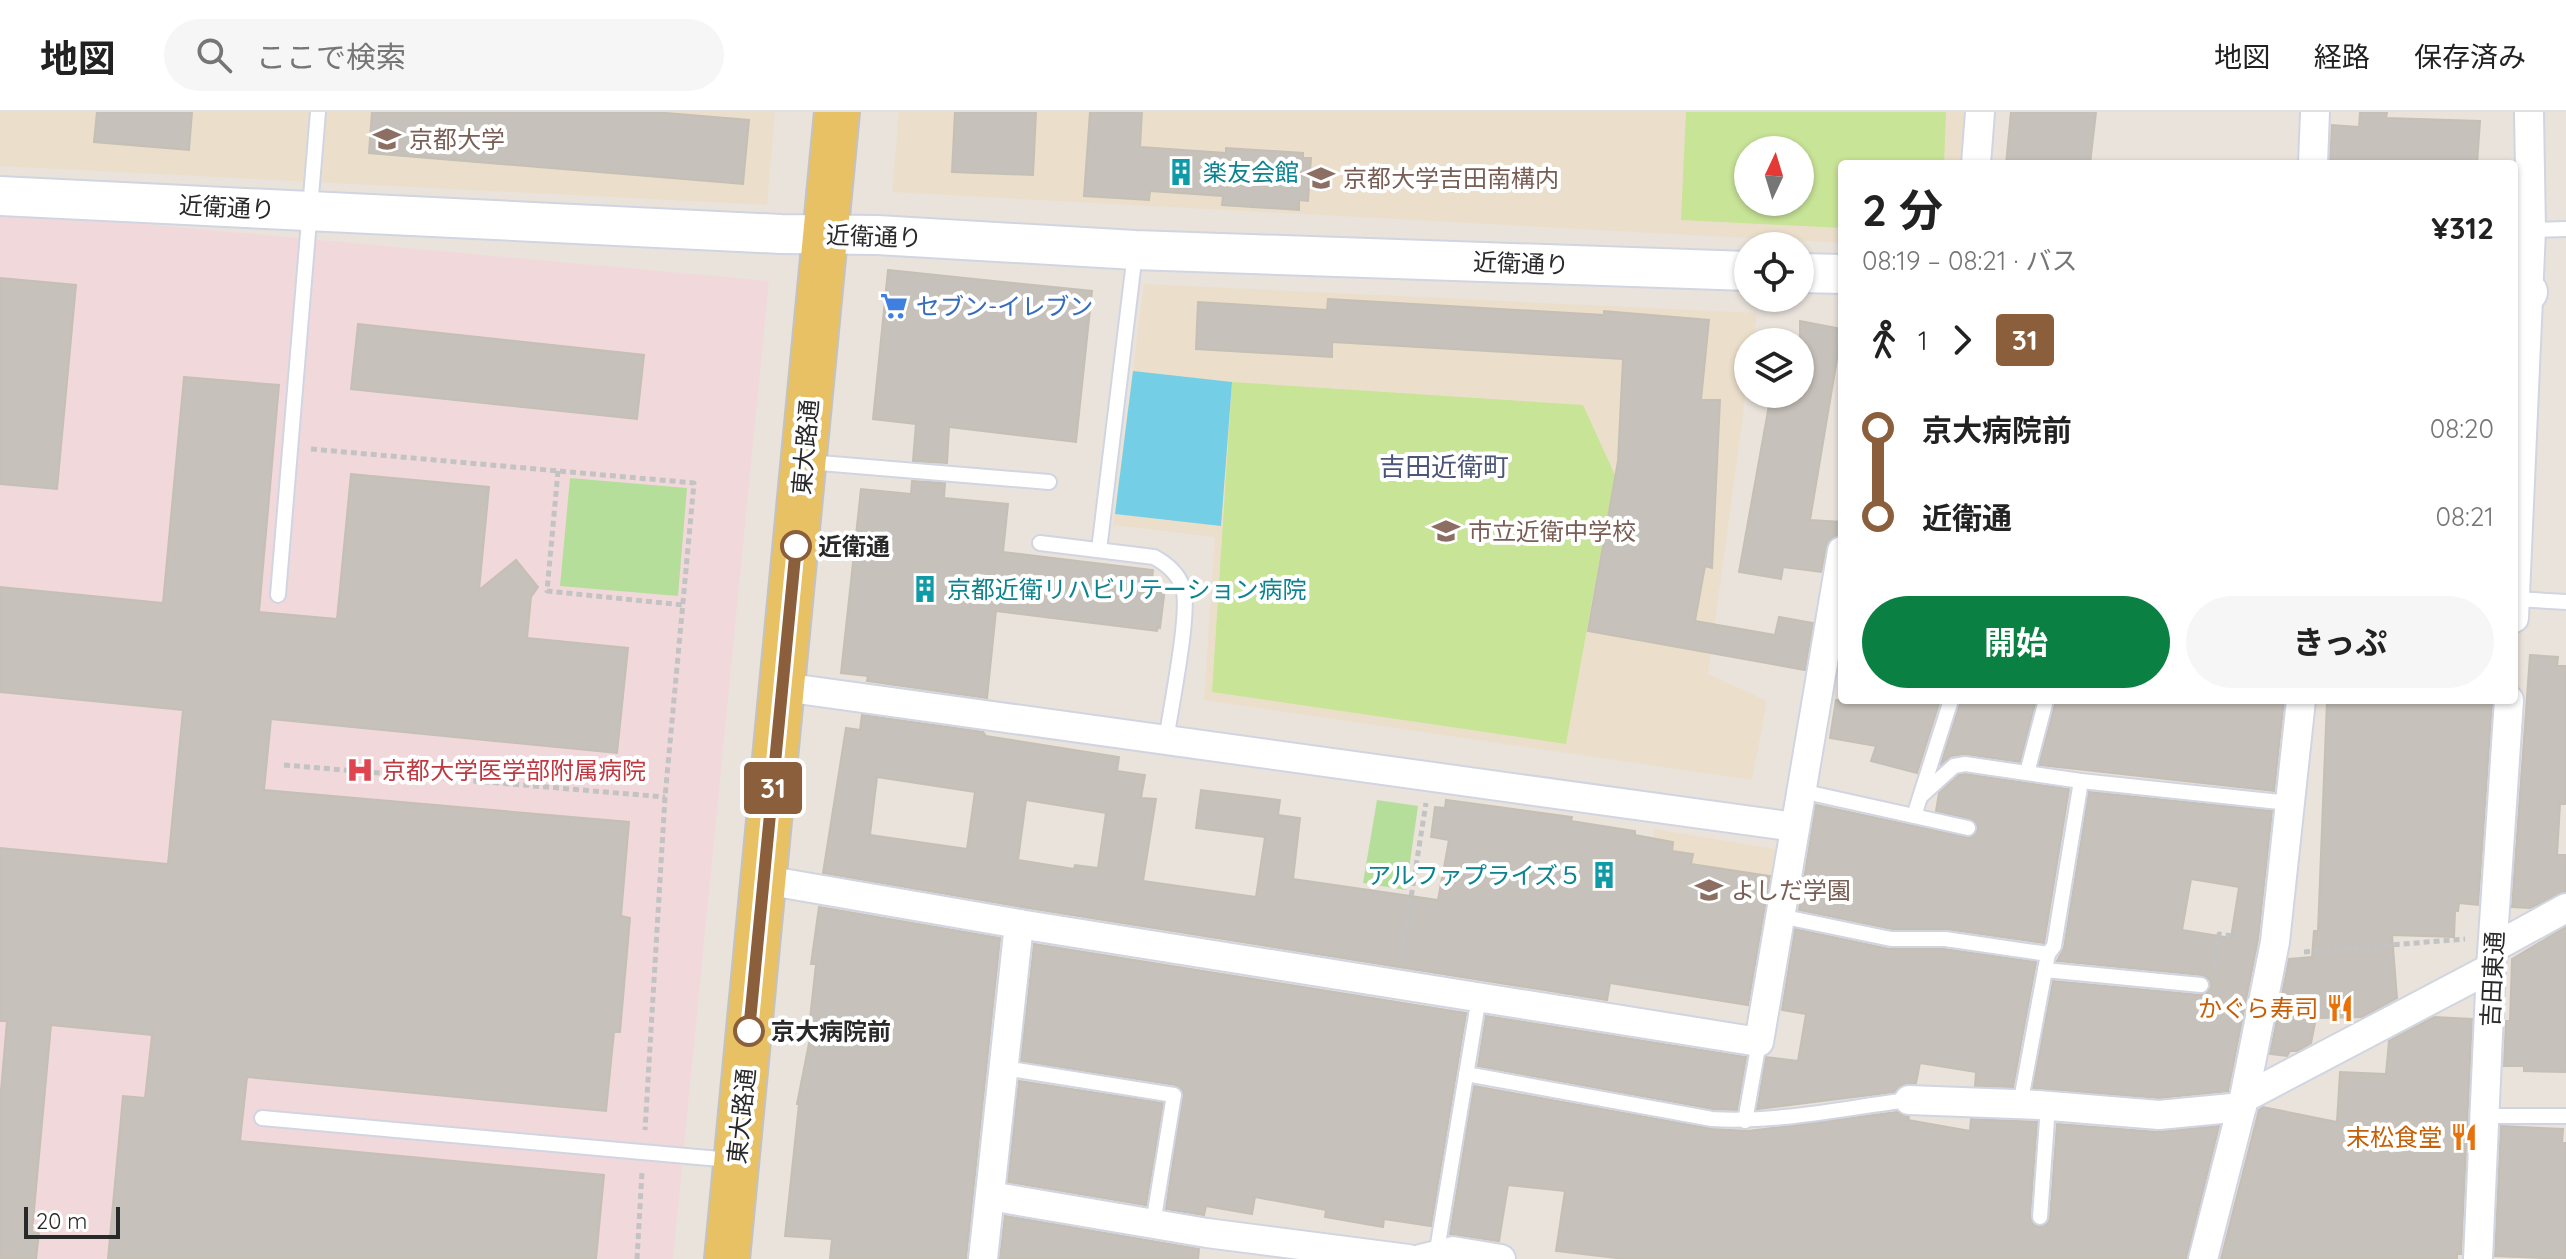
<!DOCTYPE html>
<html lang="ja">
<head>
<meta charset="utf-8">
<style>
  body { margin:0; font-family:Quicksand,"Noto Sans JP",sans-serif; background:#f6f6f6; color:#222; height:100vh; display:flex; flex-direction:column; font-size:30px; white-space:nowrap }
  * { box-sizing:border-box; margin:0 }
  p { font-size:26px; color:#767676 }
  .icon { flex:none; width:44px; height:44px; fill:none; stroke:currentColor; stroke-width:2; stroke-linecap:round; stroke-linejoin:round }
  .map { position:relative; flex:1; overflow:hidden }
  .side { position:absolute; left:1838px; top:48px; width:680px; height:544px; display:flex; flex-direction:column; background:#fff; border-radius:8px; box-shadow:0 2px 6px #0004 }
  .side>* { flex:none }
  .badge { padding:0 16px; border-radius:6px; font-size:28px; line-height:52px }
  .needle { width:52px; rotate:4deg }
  .tools { position:absolute; left:1734px; top:24px; display:grid; gap:16px }
  .tools a { display:grid; place-items:center; width:80px; height:80px; border-radius:50%; background:#fff; box-shadow:0 2px 6px #0004; font-size:40px }
  .scale { position:absolute; left:24px; bottom:20px; width:96px; box-sizing:border-box; padding-left:8px; border:4px solid #292929; border-top:0; font-size:22px; line-height:28px; white-space:nowrap; color:#292929; -webkit-text-stroke:6px #fff; paint-order:stroke }
  .map>.badge { position:absolute; translate:-50% -50%; box-shadow:0 0 0 4px #fff }
  .legs { display:flex; align-items:center; gap:12px; height:88px; padding:0 24px; font-size:26px }
  .legs p { margin-inline-start:auto }
  .summary { display:flex; align-items:center; justify-content:space-between; height:136px; padding:0 24px }
  h1 { font-size:44px; font-weight:700; line-height:60px }
  .cta { display:flex; gap:16px; margin-top:auto; padding:16px 24px }
  .cta a { flex:1; height:92px; border-radius:48px; background:#0b8043; color:#fff; font-size:32px; font-weight:700; line-height:92px; text-align:center }
  .cta a+a { background:#f6f6f6; color:#222 }
  ul { padding:0 24px; list-style:none }
  li { display:flex; align-items:center; gap:28px; height:88px; font-size:30px }
  li i { display:grid; place-items:center; width:12px; height:100%; margin:0 10px; background:currentColor }
  li i::after { content:''; width:20px; height:20px; margin:-10px; border:6px solid; border-radius:50%; background:#fff }
  li p { margin-inline-start:auto }
  li:first-child i { background:linear-gradient(#0000 50%,currentColor 0) }
  li:last-child i { background:linear-gradient(currentColor 50%,#0000 0) }
  header { display:flex; align-items:center; gap:48px; box-sizing:border-box; height:112px; padding:0 40px; background:#fff; border-bottom:2px solid #e0e0e0 }
  header strong { font-size:38px }
  nav { display:flex; gap:44px; margin-inline-start:auto; font-size:28px }
  .search { width:560px; height:72px; background:#f6f6f6; display:flex; align-items:center; gap:20px; box-sizing:border-box; padding:0 28px; border-radius:44px; color:#767676; font-size:30px }
  .map>svg:first-child { display:block }
  .education { fill:#ebdfcb; fill-rule:evenodd }
  .medical { fill:#f1d9db }
  .green { fill:#b5de9b }
  .pitch { fill:#c8e497; fill-rule:evenodd }
  .water { fill:#74cee6 }
  .building { fill:#c6c1ba; stroke:#c5bfb5; stroke-width:2; fill-rule:evenodd }
  .lines { fill:none; stroke-linecap:round; stroke-linejoin:round }
  .lane-casing { stroke:#d1d5e1; stroke-width:18 }
  .street-casing { stroke:#d1d5e1; stroke-width:32 }
  .secondary-casing { stroke:#d1d5e1; stroke-width:42 }
  .primary-casing { stroke:#c3c3c3; stroke-width:48 }
  .path { stroke:#c3c3c3; stroke-width:5; stroke-dasharray:6 4; stroke-linecap:butt }
  .lane { stroke:#fff; stroke-width:14 }
  .street { stroke:#fff; stroke-width:28 }
  .secondary { stroke:#fff; stroke-width:38 }
  .primary { stroke:#e7c163; stroke-width:44 }
  .line-1-casing { stroke:#fff; stroke-width:18 }
  .line-1 { stroke:#8b5e3c; stroke-width:12 }
  .stop-1-dot { fill:#fff; stroke:#8b5e3c; stroke-width:4 }
  .labels { text-anchor:middle; dominant-baseline:central; stroke-width:8; stroke-linejoin:round; paint-order:stroke }
  .education-label { font-size:24px; fill:#785e54; stroke:#fff; text-anchor:start }
  .culture-label { font-size:24px; fill:#0d838f; stroke:#fff; text-anchor:start }
  .street-label { font-size:24px; fill:#292929; stroke:#fff }
  .shop-label { font-size:24px; fill:#366cbe; stroke:#fff; text-anchor:start }
  .stop-label { font-size:24px; font-weight:bold; fill:#292929; stroke:#fff; text-anchor:start }
  .health-label { font-size:24px; fill:#be3a42; stroke:#fff; text-anchor:start }
  .food-label { font-size:24px; fill:#c56008; stroke:#fff; text-anchor:end }
  .neighbourhood-label { font-size:26px; fill:#4c5676; stroke:#fff }
</style>
</head>
<body>
<header>
<strong>地図</strong>
<div class="search"><svg class="icon" aria-label="search" viewBox="0 0 24 24"><circle cx="10" cy="10" r="6"/><path d="M15 15l6 6"/></svg>ここで検索</div>
<nav><a>地図</a><a>経路</a><a>保存済み</a></nav>
</header>
<div class="map">
<svg width="2566" height="1147" viewBox="0 0 2566 1147">
  <rect width="100%" height="100%" fill="#eae3db"/>
  <g class="education">
    <path d="M0 0H775L767 93 0 54Z"/>
    <path d="M899 0H1971L1967 52H1842V131L892 80ZM1748 38H1800V90H1748Z"/>
    <path d="M1144 172 1757 201 1753 230H1748V266L1708 562 1767 589 1752 668 1204 588 1215 425 1113 413Z"/>
    <path d="M1655 717 1780 738 1764 838 1638 818Z"/>
  </g>
  <path class="medical" d="M0 99 769 169 673 1147H0Z"/>
  <g class="green">
    <path d="M570 366 687 376 678 484 560 474Z"/>
    <path d="M1377 688 1418 694 1406 778 1363 771Z"/>
  </g>
  <g class="pitch">
    <path d="M1686 0H1946L1944 52H1842V116L1681 108ZM1748 38H1800V90H1748Z"/>
    <path d="M1232 270 1583 293 1615 363 1566 632 1212 580Z"/>
  </g>
  <path class="water" d="M1133 259 1232 270 1221 414 1115 402Z"/>
  <g class="building">
    <path d="M97 0H192L189 38 94 30Z"/>
    <path d="M372 0H654L749 8 743 72 369 41Z"/>
    <path d="M955 0H1036L1033 63 952 60Z"/>
    <path d="M1090 0H1142L1140 35 1226 41V36L1303 41V46H1311L1308 89 1299 88V98L1222 93 1223 84 1150 79 1149 88 1084 84Z"/>
    <path d="M2011 0H2096L2090 52H2006Z"/>
    <path d="M2360 0H2387L2386 6 2480 9 2477 52H2330L2332 13 2359 15Z"/>
    <path d="M888 158 1092 179 1076 330 949 315 947 351 913 349 916 312 873 307Z"/>
    <path d="M0 166 76 173 57 377 0 372Z"/>
    <path d="M1328 187 1604 203V199L1709 208 1701 288H1720L1712 456 1705 454 1695 509 1775 523 1779 505 1813 511 1805 558 1588 519 1618 349 1623 247 1332 230V245L1196 237 1198 190 1327 198Z"/>
    <path d="M1800 209 1842 217 1810 408 1842 410V422L1828 429 1821 460 1783 455 1781 467 1739 460 1771 282H1800Z"/>
    <path d="M358 212 644 243 637 307 351 277Z"/>
    <path d="M184 265 279 273 259 500 337 507 351 362 489 375 479 478 516 448 538 475 531 485 527 526 628 536 617 641 271 607 264 678 629 710 621 804 630 806 620 920H614L606 999 247 965 240 1029 604 1063 596 1147H108L123 984 145 986 152 923 51 913 32 1120 39 1121 36 1147H0V990L7 909H0V736L168 752 183 598 0 580V475L163 491Z"/>
    <path d="M912 369 945 371 944 386 1008 392 1003 440 1153 458 1151 475 1165 476 1160 516 1158 515 1157 519 996 499 987 586 867 569 868 564 841 561 861 377 911 382Z"/>
    <path d="M2530 543 2558 545 2557 554H2566V692H2560L2557 743H2566V779L2530 796 2512 795Z"/>
    <path d="M1836 588H1940L1917 661 1871 649 1876 634 1830 626Z"/>
    <path d="M1961 588H2036L2020 650 1964 642 1951 644 1941 652Z"/>
    <path d="M2056 588H2284L2274 679 2039 653Z"/>
    <path d="M2327 588 2492 591 2478 793 2459 791 2458 799H2455L2454 825 2392 823 2397 886 2362 905 2316 906 2311 931 2297 939H2290L2287 944 2270 942 2289 847 2312 845 2314 819H2318Z"/>
    <path d="M862 603 983 620 986 624 1119 645 1117 659 1145 663 1141 686 1156 687 1143 769 1256 785 1265 725 1196 716 1201 678 1280 688 1278 703 1300 706 1293 767 1438 788 1449 728 1431 725 1435 695 1445 696 1446 688 1572 705 1571 709 1635 719V723L1673 730 1672 739 1693 742 1691 752 1770 764 1748 893 1610 871 1607 888 1022 795 823 761 846 616 860 618ZM877 665 975 680 967 737 870 723ZM1026 688 1106 701 1098 756 1075 753 1074 757 1018 748Z"/>
    <path d="M1965 662 2069 677 2044 831 1946 817H1892L1799 798 1816 693 1970 726 1978 717 1974 708 1936 699 1939 681 1959 663Z"/>
    <path d="M2089 680 2272 699 2258 827 2228 979 2159 986 2033 976 2053 869 2200 883 2206 882 2211 875 2210 868 2202 863 2057 849 2064 836ZM2191 767 2239 775 2231 826 2182 818Z"/>
    <path d="M819 795 1000 826 966 1147H830L832 1127 785 1124 799 992H797L812 916H809L816 852H811Z"/>
    <path d="M2566 815V960L2524 959V954H2504L2506 909H2510L2512 847Z"/>
    <path d="M1795 817 1889 837H1944L2036 850 2013 975 1975 974 1976 960 1920 951 1916 971 1902 973 1894 980 1757 997 1766 945 1798 949 1806 902 1782 898Z"/>
    <path d="M1034 832 1466 901 1431 1114 1384 1107 1383 1115 1325 1105 1326 1098 1255 1085 1252 1102 1206 1094 1204 1103 1166 1097 1183 979 1176 973 1021 949Z"/>
    <path d="M1486 904 1746 945 1737 998 1713 997 1478 954Z"/>
    <path d="M2434 905 2472 907 2461 1142H2457V1147H2221L2259 998 2263 995 2337 1010 2340 960 2386 962 2389 929Z"/>
    <path d="M1019 969 1163 991 1146 1093 1008 1070Z"/>
    <path d="M1474 974 1712 1017 1748 1019 1897 1000 1909 1005 1908 1008 1970 1019 1971 1007 2037 1010 2030 1104 2034 1113 2040 1115 2048 1111 2050 1106 2057 1012 2158 1020 2219 1014 2186 1147H1625L1556 1139 1565 1079 1508 1073 1499 1129 1450 1122Z"/>
    <path d="M2501 1014 2563 1017 2562 1031H2566V1147L2495 1144Z"/>
    <path d="M1005 1104 1199 1137 1198 1147 1000 1146Z"/>
  </g>
  <g class="lines">
    <g class="lane-casing">
      <g id="lane">
        <path d="M2531 118 2566 117"/>
        <path d="M808 350 1049 370"/>
        <path d="M1040 431 1154 445C1167 452 1178 461 1183 476 1191 499 1170 599 1166 629"/>
        <path d="M1099 438 1135 141"/>
        <path d="M278 483 318 0"/>
        <path d="M2515 487 2566 490"/>
        <path d="M2027 661 2046 588"/>
        <path d="M2081 669 2289 691"/>
        <path d="M1801 679 1968 716"/>
        <path d="M1922 683 1954 654 1965 652 2081 669 2054 834 2048 842"/>
        <path d="M1914 704 1951 588"/>
        <path d="M1780 804 1891 827H1945L2048 842 2020 993"/>
        <path d="M2045 858 2201 873"/>
        <path d="M1004 956 1174 983 1153 1112"/>
        <path d="M1466 962 1712 1007C1779 1011 1843 996 1909 988"/>
        <path d="M2486 1004H2566"/>
        <path d="M262 1006 731 1048"/>
        <path d="M1745 1009 1759 930"/>
        <path d="M2040 1105 2048 994"/>
        <path d="M1438 1132 1479 885"/>
      </g>
    </g>
    <g class="street-casing">
      <g id="street">
        <path d="M1976 52 1980 0"/>
        <path d="M2313 52 2315 0"/>
        <path d="M2514 506 2531 118 2529 0"/>
        <path d="M783 575 1795 715"/>
        <path d="M765 768 1019 812 1759 930 1842 439"/>
        <path d="M2493 836 2566 796"/>
        <path d="M2244 986 2491 856"/>
        <path d="M1909 988 2038 993 2159 1003 2242 995"/>
        <path d="M990 1084 1207 1121 1408 1147"/>
        <path d="M983 1147 1019 812"/>
        <path d="M1420 1147 1453 1139 1501 1147"/>
        <path d="M2203 1147 2244 986 2275 830 2301 588"/>
        <path d="M2478 1147 2491 856 2509 588"/>
      </g>
    </g>
    <g class="secondary-casing">
      <g id="secondary">
        <path d="M0 84 781 122 877 123 1135 138 1748 159"/>
        <path d="M1800 161 1842 162"/>
        <path d="M2514 179 2528 180"/>
      </g>
    </g>
    <g class="primary-casing">
      <path id="primary" d="M727 1147 837 0"/>
    </g>
    <g class="path">
      <path d="M311 337 694 371 665 685 645 1018"/>
      <path d="M558 359 547 479 683 493"/>
      <path d="M284 653 665 685"/>
      <path d="M2304 840 2465 827"/>
      <path d="M1402 843 1426 691"/>
      <path d="M2214 855 2219 822 2247 826"/>
      <path d="M637 1147 642 1060"/>
    </g>
    <use href="#lane" class="lane"/>
    <use href="#street" class="street"/>
    <use href="#secondary" class="secondary"/>
    <use href="#primary" class="primary"/>
  </g>
  <g class="lines">
    <g class="line-1-casing">
      <path id="line-1" d="M749 919 796 434"/>
    </g>
    <use href="#line-1" class="line-1"/>
  </g>
  <defs>
    <g id="university-bare" transform="scale(2.16)"><path d="M0-5L7-2L0 1L-7-2ZM-4 1L0 2.5L4 1V4Q0 6-4 4Z" fill="#8d6e63" stroke="#fff" stroke-width="2.5" paint-order="stroke"/></g>
    <g id="building-bare" transform="scale(2.16)"><path d="M-4-6H4V6H1V3H-1V6H-4ZM-2.5-4.3h1.7v1.8h-1.7ZM.8-4.3h1.7v1.8H.8ZM-2.5-1h1.7V.8h-1.7ZM.8-1h1.7V.8H.8Z" fill="#0f9aa8" stroke="#fff" stroke-width="2.5" paint-order="stroke"/></g>
    <g id="supermarket-bare" transform="scale(2.16)"><path d="M-6-5.5h2.5l.6 2H6L4.5 2H-2.5L-4.4-4H-6ZM-1.5 3.2a1.3 1.3 0 1 0 .1 0ZM3 3.2a1.3 1.3 0 1 0 .1 0Z" fill="#3f7fe0" stroke="#fff" stroke-width="2.5" paint-order="stroke"/></g>
    <g id="school-bare" transform="scale(2.16)"><path d="M0-5L7-2L0 1L-7-2ZM-4 1L0 2.5L4 1V4Q0 6-4 4Z" fill="#8d6e63" stroke="#fff" stroke-width="2.5" paint-order="stroke"/></g>
    <g id="hospital-bare" transform="scale(2.16)"><path d="M-5-5h3v3.5h4V-5h3V5h-3V1.5h-4V5h-3Z" fill="#e0444e" stroke="#fff" stroke-width="2.5" paint-order="stroke"/></g>
    <g id="restaurant-bare" transform="scale(2.16)"><path d="M-5-6h1v4h1v-4h1v4h1v-4h1v5L-1.5 .5V6h-2V.5L-5-1ZM5-6V6H3V1.5H1.5Q1.5-4 5-6Z" fill="#e8710a" stroke="#fff" stroke-width="2.5" paint-order="stroke"/></g>
  </defs>
  <g fill-rule="evenodd">
    <use href="#university-bare" x="387" y="27"/>
    <use href="#building-bare" x="1181" y="60"/>
    <use href="#university-bare" x="1321" y="66"/>
    <use href="#supermarket-bare" x="894" y="194"/>
    <use href="#school-bare" x="1446" y="419"/>
    <use href="#building-bare" x="925" y="477"/>
    <use href="#hospital-bare" x="360" y="658"/>
    <use href="#building-bare" x="1604" y="763"/>
    <use href="#school-bare" x="1709" y="778"/>
    <use href="#restaurant-bare" x="2340" y="896"/>
    <use href="#restaurant-bare" x="2464" y="1025"/>
  </g>
  <g class="stop-1-dot">
    <circle cx="796" cy="434" r="14"/>
    <circle cx="749" cy="919" r="14"/>
  </g>
  <g class="labels">
    <g class="education-label">
      <text x="409" y="27">京都大学</text>
      <text x="1343" y="66">京都大学吉田南構内</text>
      <text x="1468" y="419">市立近衛中学校</text>
      <text x="1731" y="778">よしだ学園</text>
    </g>
    <g class="culture-label">
      <text x="1203" y="60">楽友会館</text>
      <text x="947" y="477">京都近衛リハビリテーション病院</text>
      <text x="1582" y="763" text-anchor="end">アルファプライズ５</text>
    </g>
    <g class="street-label">
      <text transform="translate(227 95) rotate(3)">近衛通り</text>
      <text transform="translate(874 124) rotate(2)">近衛通り</text>
      <text transform="translate(1521 151) rotate(2)">近衛通り</text>
      <text transform="translate(805 335) rotate(-85)">東大路通</text>
      <text transform="translate(2492 867) rotate(-87)">吉田東通</text>
      <text transform="translate(741 1004) rotate(-84)">東大路通</text>
    </g>
    <g class="shop-label">
      <text x="916" y="194">セブン-イレブン</text>
    </g>
    <g class="stop-label">
      <text x="818" y="434">近衛通</text>
      <text x="771" y="919">京大病院前</text>
    </g>
    <g class="health-label">
      <text x="382" y="658">京都大学医学部附属病院</text>
    </g>
    <g class="food-label">
      <text x="2318" y="896">かぐら寿司</text>
      <text x="2442" y="1025">末松食堂</text>
    </g>
    <g class="neighbourhood-label">
      <text x="1444" y="354">吉田近衛町</text>
    </g>
  </g>
</svg>
<div class="tools">
<a><svg class="needle" viewBox="-14 -14 28 28"><path d="M0-13l5 13h-10z" fill="#e53935"/><path d="M0 13l5-13h-10z" fill="#767676"/></svg></a>
<a><svg class="icon" aria-label="locate" viewBox="0 0 24 24"><circle cx="12" cy="12" r="6"/><path d="M12 2v4M12 18v4M2 12h4M18 12h4"/></svg></a>
<a><svg class="icon" aria-label="layers" viewBox="0 0 24 24"><path d="M12 4l9 5-9 5-9-5zM3 14l9 5 9-5"/></svg></a>
</div>
<div class="scale">20 m</div>
<b class="badge" style="left:773px;top:676px;background:#8b5e3c;color:#fff">31</b>
<section class="side">
<div class="summary"><div><h1>2 分</h1><p>08:19 – 08:21 · バス</p></div><b>¥312</b></div>
<div class="legs"><svg class="icon" aria-label="walk" viewBox="0 0 24 24"><circle cx="13" cy="4" r="2"/><path d="M13 8l-2 6 4 7M11 14l-3 7M7 12l3-4h3l4 4"/></svg>1<svg class="icon" aria-label="forward" viewBox="0 0 24 24"><path d="M9 5l7 7-7 7"/></svg><b class="badge" style="background:#8b5e3c;color:#fff">31</b></div>
<ul>
<li><i style="color:#8b5e3c"></i><b>京大病院前</b><p>08:20</p></li>
<li><i style="color:#8b5e3c"></i><b>近衛通</b><p>08:21</p></li>
</ul>
<div class="cta"><a>開始</a><a>きっぷ</a></div>
</section>
</div>
</body>
</html>
